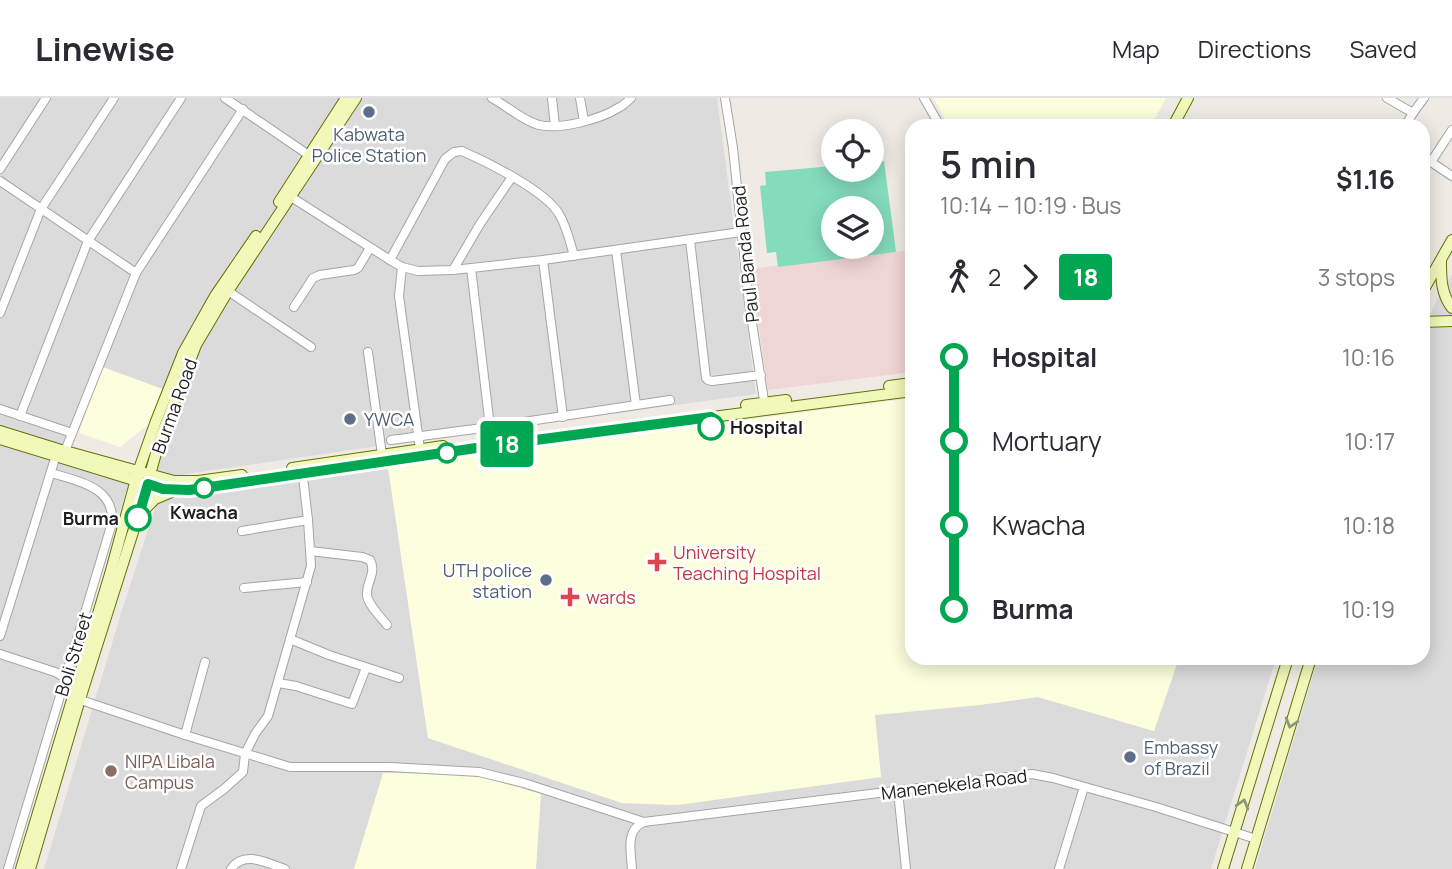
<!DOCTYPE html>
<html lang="en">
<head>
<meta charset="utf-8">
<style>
  body { margin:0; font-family:Manrope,sans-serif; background:#f2f2f3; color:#2b2b33; height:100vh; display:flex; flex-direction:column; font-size:26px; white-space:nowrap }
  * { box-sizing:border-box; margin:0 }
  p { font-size:23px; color:#7c7c81 }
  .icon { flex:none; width:38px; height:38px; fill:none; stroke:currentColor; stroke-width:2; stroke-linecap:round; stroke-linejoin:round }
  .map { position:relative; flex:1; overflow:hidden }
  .panel { position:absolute; left:905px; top:21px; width:525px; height:546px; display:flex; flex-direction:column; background:#fff; border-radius:21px; box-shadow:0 4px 18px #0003 }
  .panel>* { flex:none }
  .badge { padding:0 14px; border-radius:5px; font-size:24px; line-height:46px }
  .buttons { position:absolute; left:821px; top:21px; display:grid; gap:14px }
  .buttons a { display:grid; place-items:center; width:63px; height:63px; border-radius:50%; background:#fff; box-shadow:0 4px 18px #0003; font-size:35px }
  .map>.badge { position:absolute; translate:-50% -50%; box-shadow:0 0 0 4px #fff }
  .legs { display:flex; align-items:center; gap:10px; height:77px; padding:0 35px; font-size:23px }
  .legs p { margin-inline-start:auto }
  .overview { display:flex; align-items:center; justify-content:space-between; height:119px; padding:0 35px }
  h1 { font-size:38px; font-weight:600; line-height:52px }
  ul { padding:0 35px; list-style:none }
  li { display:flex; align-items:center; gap:24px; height:84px; font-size:26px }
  li i { display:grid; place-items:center; width:10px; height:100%; margin:0 9px; background:currentColor }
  li i::after { content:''; width:18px; height:18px; margin:-9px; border:5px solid; border-radius:50%; background:#fff }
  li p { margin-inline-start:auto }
  li:first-child i { background:linear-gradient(#0000 50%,currentColor 0) }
  li:last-child i { background:linear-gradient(currentColor 50%,#0000 0) }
  header { display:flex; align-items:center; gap:42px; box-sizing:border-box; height:98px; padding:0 35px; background:#fff; border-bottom:2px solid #e1e1e2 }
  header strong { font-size:33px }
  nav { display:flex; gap:38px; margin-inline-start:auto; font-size:24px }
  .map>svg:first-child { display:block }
  .residential { fill:#dcdbdb }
  .commercial { fill:#efd5d3 }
  .education { fill:#fdfedd }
  .pitch { fill:#84dcbd; fill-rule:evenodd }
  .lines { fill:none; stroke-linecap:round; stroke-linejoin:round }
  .street-casing { stroke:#a5a5a5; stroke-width:10 }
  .secondary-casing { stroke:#637207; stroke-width:12 }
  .street { stroke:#fff; stroke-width:8 }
  .secondary { stroke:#f2f8b9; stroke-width:10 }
  .oneway { stroke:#939673 }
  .line-1-casing { stroke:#fff; stroke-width:16 }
  .line-1 { stroke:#00a651; stroke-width:10 }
  .service-dot { fill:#5c6f8a; stroke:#fff; stroke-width:2.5 }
  .stop-1-dot { fill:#fff; stroke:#00a651; stroke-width:3.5 }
  .health-dot { fill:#e0444e; stroke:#fff; stroke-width:2.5 }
  .education-dot { fill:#8d6e63; stroke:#fff; stroke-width:2.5 }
  .labels { text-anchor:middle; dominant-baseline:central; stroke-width:5; stroke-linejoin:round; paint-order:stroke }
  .service-label { font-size:18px; fill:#4e5e75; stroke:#fff; text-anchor:start }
  .street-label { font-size:18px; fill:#1e1e1e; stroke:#fff }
  .stop-label { font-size:18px; font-weight:bold; fill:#1e1e1e; stroke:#fff; text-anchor:start }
  .health-label { font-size:18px; fill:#be3a42; stroke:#fff; text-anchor:start }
  .education-label { font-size:18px; fill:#785e54; stroke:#fff; text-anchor:start }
</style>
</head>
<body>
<header>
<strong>Linewise</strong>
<nav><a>Map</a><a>Directions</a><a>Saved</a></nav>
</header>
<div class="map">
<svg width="1452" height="771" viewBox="0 0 1452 771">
  <rect width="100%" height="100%" fill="#efebe4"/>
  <g class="residential">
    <path d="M0 0H717L756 296 385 347 166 379 137 369 163 291 103 269 64 363 129 384 10 771H0Z"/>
    <path d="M1452 176V771H1255L1318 560H1423V233L1437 201Z"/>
    <path d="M388 369 428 640 622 705 677 707 881 679 874 617 979 607 1038 599 1154 633 1179 560H1276L1211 771H44L123 509 155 410 162 402 195 396Z"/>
  </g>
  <path class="commercial" d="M912 152V274L768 292 750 171Z"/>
  <g class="education">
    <path d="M934 0H1166L1151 28H948Z"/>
    <path d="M102 269 162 291 149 326 120 349 79 335Z"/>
    <path d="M912 300V560H1179L1154 633 1038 599 979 607 875 617 881 679 677 707 622 705 428 640 388 369Z"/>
    <path d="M383 675 472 676 541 696 536 771H354Z"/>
  </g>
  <path class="pitch" d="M884 63 896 154 778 169 776 154 767 155 760 88 766 87 765 74 833 68V72H872V64ZM833 110H872V149H833Z"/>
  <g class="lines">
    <g class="street-casing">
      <g id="street">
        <path d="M225 0 313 60"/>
        <path d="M492 0C507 8 523 23 539 27 560 32 601 21 618 10 623 8 627 4 631 0"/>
        <path d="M552 0 555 28"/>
        <path d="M580 0 584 23"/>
        <path d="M725 0 733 50 749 205 765 309"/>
        <path d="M924 0 940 28"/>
        <path d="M1387 0 1413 15 1405 28"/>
        <path d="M1413 15 1424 0"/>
        <path d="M1452 32 1431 64 1452 78"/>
        <path d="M0 71 46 0"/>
        <path d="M0 83 136 175"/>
        <path d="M288 97 390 162 402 169 418 173 453 172 543 162 741 134"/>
        <path d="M690 142 706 280 708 282 712 283 761 277"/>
        <path d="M616 152 636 307"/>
        <path d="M390 162 445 61 454 54 462 53C487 64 546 93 559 116 567 129 570 144 574 158"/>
        <path d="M543 162 563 319"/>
        <path d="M402 169 399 198 420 351"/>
        <path d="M471 170 490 329"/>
        <path d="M453 172 480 126 512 79"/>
        <path d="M228 193 311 249"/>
        <path d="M294 209 313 180 320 177 354 172 358 170 370 150"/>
        <path d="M0 215 41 111 114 0"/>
        <path d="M368 254 382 357"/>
        <path d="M0 311 72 335"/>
        <path d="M20 318 88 143 181 0"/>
        <path d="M391 342 490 329 670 302"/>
        <path d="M63 358 136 175 243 11"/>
        <path d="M242 433 308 422"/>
        <path d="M310 453 362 459 370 462C377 475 366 484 367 497 368 507 381 519 387 527"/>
        <path d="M244 490 307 484"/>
        <path d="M0 538 57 354"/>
        <path d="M290 541 329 557 399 580"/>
        <path d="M0 556 55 574 68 581"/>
        <path d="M278 585 296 588 352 606 366 570"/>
        <path d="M75 600 185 637 290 669H390L479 674 524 685 644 724 1032 676 1053 680 1156 709 1256 741"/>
        <path d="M185 637 205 564"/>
        <path d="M898 693 906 771"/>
        <path d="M8 771 112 425C115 389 78 383 51 375"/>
        <path d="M181 771 201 708 224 691 243 674 245 656 255 636 268 618 311 468 308 422 302 370"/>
        <path d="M231 771C244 752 267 765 285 771"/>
        <path d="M632 771C631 754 625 732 644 724"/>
        <path d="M1059 771 1084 689"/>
      </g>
    </g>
    <g class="secondary-casing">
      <g id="secondary">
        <path d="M1173 28 1188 0"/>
        <path d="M279 104 346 0"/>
        <path d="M1441 163C1441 180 1441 196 1452 210"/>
        <path d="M1423 193 1452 142"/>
        <path d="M1423 224 1452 223"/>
        <path d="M889 288 912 285"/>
        <path d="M746 307 786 302"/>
        <path d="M0 333 58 351 174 383H198L242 377"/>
        <path d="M0 341 163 391 189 392 490 348 912 293"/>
        <path d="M292 370 443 348"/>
        <path d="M141 415 155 401 174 393"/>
        <path d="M21 771 110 476 138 374 156 323 183 255 215 198 256 138"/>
        <path d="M30 771 80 601 140 412 160 341 196 247 228 193 356 0"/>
        <path d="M1223 771 1288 560"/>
        <path d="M1247 771 1311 560"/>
      </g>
    </g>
    <use href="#street" class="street"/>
    <use href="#secondary" class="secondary"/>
  </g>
  <defs><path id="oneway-chevron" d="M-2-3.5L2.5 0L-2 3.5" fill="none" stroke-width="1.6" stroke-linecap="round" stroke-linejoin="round" transform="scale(1.75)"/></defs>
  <g class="oneway">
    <use href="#oneway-chevron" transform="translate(1291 625) rotate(107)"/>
    <use href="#oneway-chevron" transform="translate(1243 706) rotate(-73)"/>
  </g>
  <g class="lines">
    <g class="line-1-casing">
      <path id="line-1" d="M138 420 148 386 163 391 189 392 490 348 711 319V329"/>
    </g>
    <use href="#line-1" class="line-1"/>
  </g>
  <g class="service-dot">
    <circle cx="369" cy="14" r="7"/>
    <circle cx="350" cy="321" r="7"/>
    <circle cx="546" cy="482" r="7"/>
    <circle cx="1130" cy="659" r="7"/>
  </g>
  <g class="stop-1-dot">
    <circle cx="711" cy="329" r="12"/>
    <circle cx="447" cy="355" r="9"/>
    <circle cx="204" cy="390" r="9"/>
    <circle cx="138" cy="420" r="12"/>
  </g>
  <g class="health-dot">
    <path d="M653.5 453.5h7v7h7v7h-7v7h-7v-7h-7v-7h7z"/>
    <path d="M566.5 488.5h7v7h7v7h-7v7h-7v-7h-7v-7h7z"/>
  </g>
  <circle class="education-dot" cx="111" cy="673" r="7"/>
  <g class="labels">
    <g class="service-label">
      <text x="369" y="36" text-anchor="middle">Kabwata<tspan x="369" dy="21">Police Station</tspan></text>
      <text x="364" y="321">YWCA</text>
      <text x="532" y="472" text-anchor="end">UTH police<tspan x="532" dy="21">station</tspan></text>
      <text x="1144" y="649">Embassy<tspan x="1144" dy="21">of Brazil</tspan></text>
    </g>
    <g class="street-label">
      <text transform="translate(745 156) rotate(-96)">Paul Banda Road</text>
      <text transform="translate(174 308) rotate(-70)">Burma Road</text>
      <text transform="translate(73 556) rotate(-73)">Boli Street</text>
      <text transform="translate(954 686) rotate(-7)">Manenekela Road</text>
    </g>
    <g class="stop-label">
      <text x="730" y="329">Hospital</text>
      <text x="204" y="414" text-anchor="middle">Kwacha</text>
      <text x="119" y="420" text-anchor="end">Burma</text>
    </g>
    <g class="health-label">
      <text x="673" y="454">University<tspan x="673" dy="21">Teaching Hospital</tspan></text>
      <text x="586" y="499">wards</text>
    </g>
    <g class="education-label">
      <text x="125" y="663">NIPA Libala<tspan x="125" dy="21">Campus</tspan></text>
    </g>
  </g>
</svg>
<div class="buttons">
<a><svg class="icon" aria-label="locate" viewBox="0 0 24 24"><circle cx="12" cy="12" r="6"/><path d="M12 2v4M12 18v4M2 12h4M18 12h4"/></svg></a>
<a><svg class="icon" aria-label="layers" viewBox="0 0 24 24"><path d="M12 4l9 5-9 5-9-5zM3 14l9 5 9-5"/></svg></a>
</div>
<b class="badge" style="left:507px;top:346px;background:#00a651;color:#fff">18</b>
<section class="panel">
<div class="overview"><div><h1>5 min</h1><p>10:14 – 10:19 · Bus</p></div><b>$1.16</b></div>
<div class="legs"><svg class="icon" aria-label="walk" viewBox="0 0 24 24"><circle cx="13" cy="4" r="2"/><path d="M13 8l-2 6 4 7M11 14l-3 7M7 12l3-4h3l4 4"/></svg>2<svg class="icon" aria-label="forward" viewBox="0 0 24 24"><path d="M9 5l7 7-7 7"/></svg><b class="badge" style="background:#00a651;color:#fff">18</b><p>3 stops</p></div>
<ul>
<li><i style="color:#00a651"></i><b>Hospital</b><p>10:16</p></li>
<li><i style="color:#00a651"></i><span>Mortuary</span><p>10:17</p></li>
<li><i style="color:#00a651"></i><span>Kwacha</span><p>10:18</p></li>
<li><i style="color:#00a651"></i><b>Burma</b><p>10:19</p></li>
</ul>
</section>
</div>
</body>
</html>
